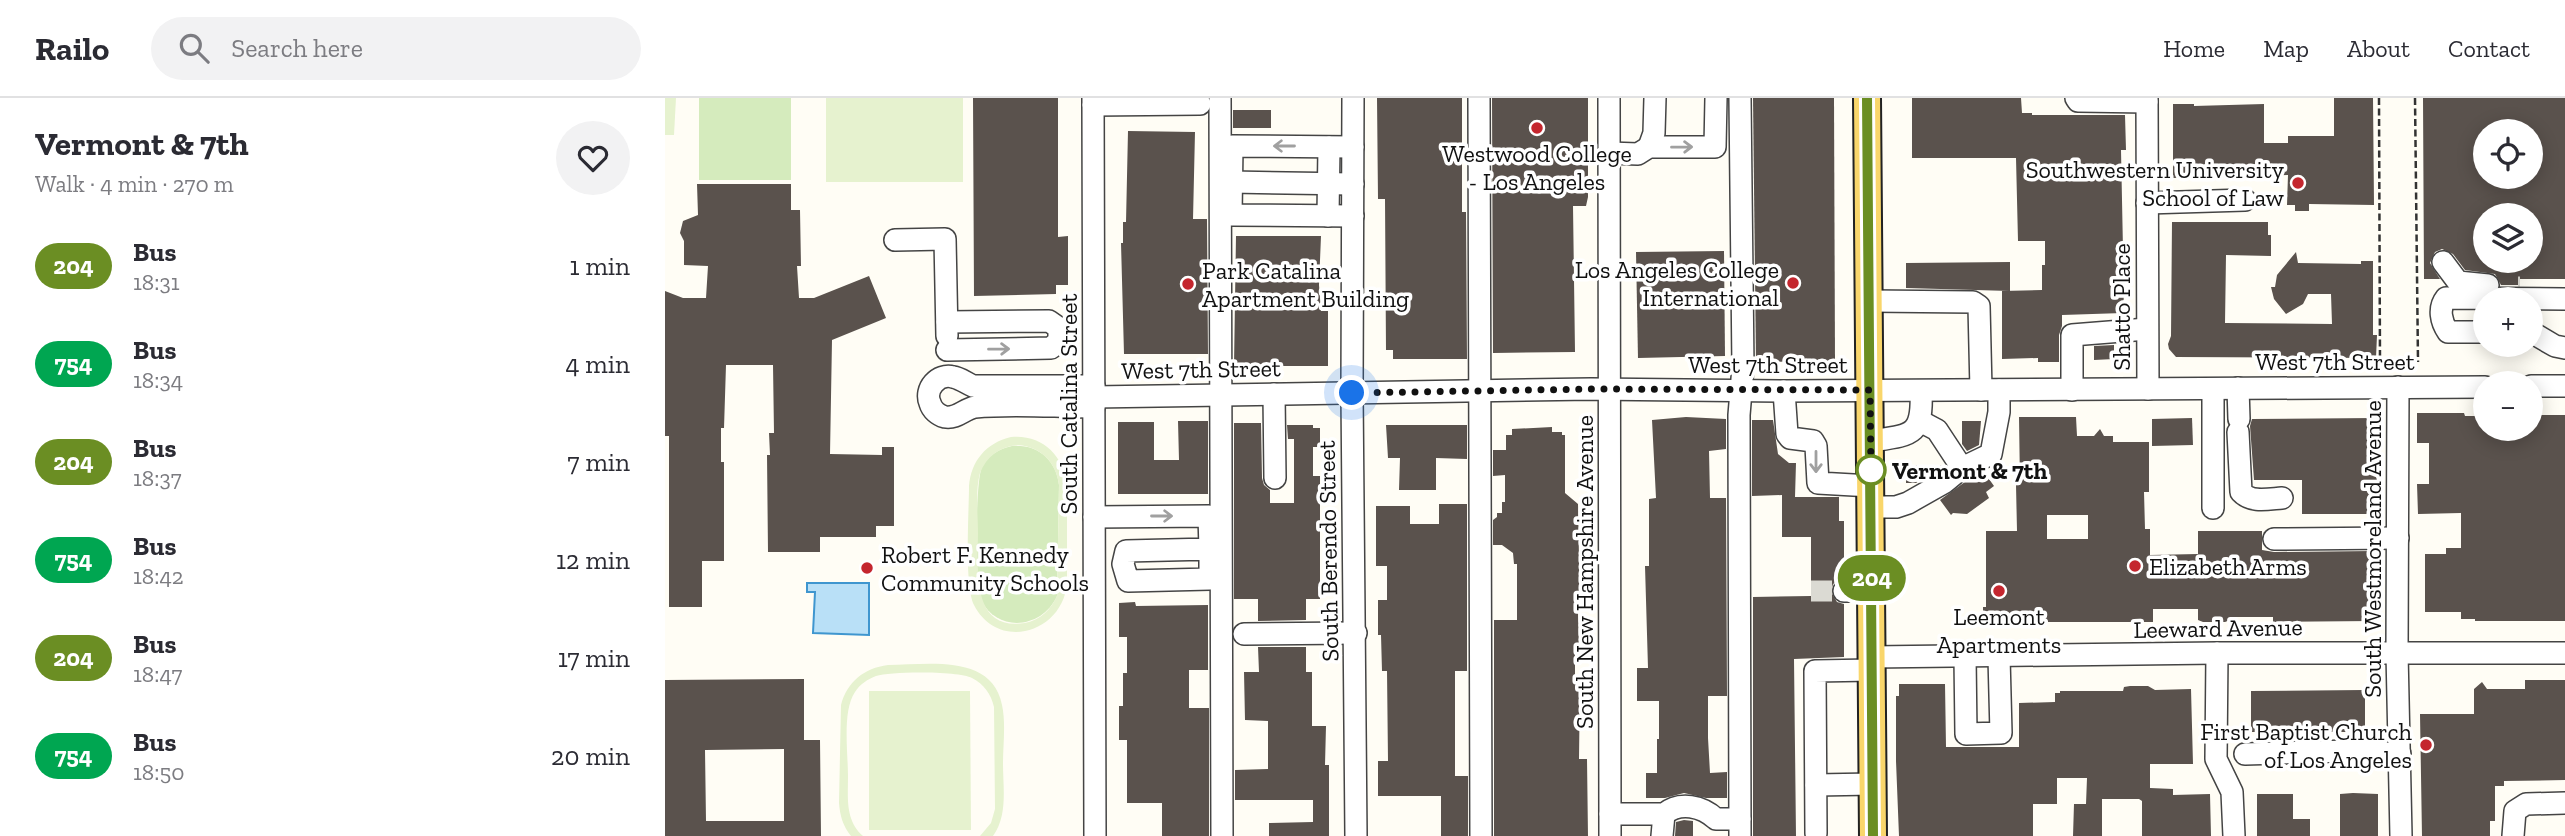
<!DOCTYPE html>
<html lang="en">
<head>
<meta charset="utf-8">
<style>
  body { margin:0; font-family:"Zilla Slab",serif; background:#f2f2f3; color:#2b2b33; height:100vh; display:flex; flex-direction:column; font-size:26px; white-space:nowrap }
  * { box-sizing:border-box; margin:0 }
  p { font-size:23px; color:#7c7c81 }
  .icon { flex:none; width:38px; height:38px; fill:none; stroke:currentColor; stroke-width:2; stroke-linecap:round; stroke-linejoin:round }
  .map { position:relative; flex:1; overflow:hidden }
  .sheet { display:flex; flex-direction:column; background:#fff; width:665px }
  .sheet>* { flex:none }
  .badge { padding:0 14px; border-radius:23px; font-size:24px; line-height:46px }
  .controls { position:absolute; left:1808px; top:21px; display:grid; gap:14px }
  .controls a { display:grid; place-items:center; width:70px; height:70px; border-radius:50%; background:#fff; box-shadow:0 4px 18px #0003; font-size:35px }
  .you { position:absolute; width:35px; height:35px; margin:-18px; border:5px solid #fff; border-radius:50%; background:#1a73e8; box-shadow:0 0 0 10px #1a73e833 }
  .map>.badge { position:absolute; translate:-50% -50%; box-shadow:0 0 0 4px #fff }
  .round { display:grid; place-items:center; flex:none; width:74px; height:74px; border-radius:37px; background:#f2f2f3 }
  .headline { display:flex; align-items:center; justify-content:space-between; height:119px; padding:0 35px }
  h1 { font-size:33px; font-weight:700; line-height:52px }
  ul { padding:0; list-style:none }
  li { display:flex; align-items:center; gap:21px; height:98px; padding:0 35px }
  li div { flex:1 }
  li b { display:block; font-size:26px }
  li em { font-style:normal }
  li .badge { min-width:77px; font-weight:700; text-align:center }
  header { display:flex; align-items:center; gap:42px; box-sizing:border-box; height:98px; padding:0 35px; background:#fff; border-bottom:2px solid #e1e1e2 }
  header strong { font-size:33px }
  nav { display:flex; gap:38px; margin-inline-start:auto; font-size:24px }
  .search { width:490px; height:63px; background:#f2f2f3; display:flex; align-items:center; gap:18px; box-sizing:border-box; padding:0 24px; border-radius:38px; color:#7c7c81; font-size:26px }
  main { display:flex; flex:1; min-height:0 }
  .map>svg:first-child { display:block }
  .green { fill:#d5ebbd }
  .pitch { fill:#e6f2cf; fill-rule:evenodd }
  .water { fill:#b9e0f7; stroke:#3f96cf; stroke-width:2 }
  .building { fill:#5a524d; fill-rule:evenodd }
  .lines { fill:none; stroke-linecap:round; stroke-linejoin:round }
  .minor-tunnel { stroke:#dbdad3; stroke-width:21; stroke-dasharray:21 10; stroke-linecap:butt }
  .minor-casing { stroke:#444; stroke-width:24 }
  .major-casing { stroke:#222; stroke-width:30 }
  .path { stroke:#333; stroke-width:2.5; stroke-dasharray:7 3.5; stroke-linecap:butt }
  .minor { stroke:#fff; stroke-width:21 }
  .major { stroke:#f9d66b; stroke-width:26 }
  .oneway { stroke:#a0a0a0 }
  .line-casing { stroke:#fff; stroke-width:16 }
  .line { stroke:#6b8e23; stroke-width:10 }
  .walk { stroke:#111; stroke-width:7; stroke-dasharray:0 12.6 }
  .poi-dot { fill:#c4262e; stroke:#fff; stroke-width:2.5 }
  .stop-dot { fill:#fff; stroke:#6b8e23; stroke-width:3.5 }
  .labels { text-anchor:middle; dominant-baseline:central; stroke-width:7; stroke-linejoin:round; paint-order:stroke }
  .poi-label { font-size:24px; fill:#111; stroke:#fff; text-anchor:end }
  .street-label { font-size:24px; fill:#111; stroke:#fff }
  .stop-label { font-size:24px; font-weight:bold; fill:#111; stroke:#fff; text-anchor:start }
</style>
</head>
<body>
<header>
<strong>Railo</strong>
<div class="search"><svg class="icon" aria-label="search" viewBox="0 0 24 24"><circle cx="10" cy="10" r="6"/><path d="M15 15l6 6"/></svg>Search here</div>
<nav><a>Home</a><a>Map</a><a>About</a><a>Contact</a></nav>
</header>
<main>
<section class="sheet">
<div class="headline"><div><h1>Vermont &amp; 7th</h1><p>Walk · 4 min · 270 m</p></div><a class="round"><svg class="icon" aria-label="heart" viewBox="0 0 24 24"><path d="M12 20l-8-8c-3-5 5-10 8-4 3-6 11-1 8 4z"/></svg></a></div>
<ul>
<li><span class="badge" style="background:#6b8e23;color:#fff">204</span><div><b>Bus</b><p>18:31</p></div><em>1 min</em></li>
<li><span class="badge" style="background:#00a651;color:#fff">754</span><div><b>Bus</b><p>18:34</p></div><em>4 min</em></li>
<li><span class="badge" style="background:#6b8e23;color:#fff">204</span><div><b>Bus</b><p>18:37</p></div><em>7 min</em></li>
<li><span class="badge" style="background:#00a651;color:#fff">754</span><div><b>Bus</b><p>18:42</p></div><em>12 min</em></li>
<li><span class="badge" style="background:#6b8e23;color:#fff">204</span><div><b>Bus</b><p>18:47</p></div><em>17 min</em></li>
<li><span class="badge" style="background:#00a651;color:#fff">754</span><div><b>Bus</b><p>18:50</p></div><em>20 min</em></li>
</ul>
</section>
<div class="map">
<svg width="1900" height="738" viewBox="0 0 1900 738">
  <rect width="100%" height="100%" fill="#fffdf5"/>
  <g class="green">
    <rect x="34" y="0" width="92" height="82"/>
    <path d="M347 348C373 346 391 362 394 387L392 498C378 530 333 536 316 502 310 488 310 383 317 369 323 357 334 351 347 348Z"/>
  </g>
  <g class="pitch">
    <path d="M0 0H11L9 37H0Z"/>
    <rect x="161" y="0" width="137" height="84"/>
    <path d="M346 339C376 336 399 357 402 387V485C398 535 333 554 309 507 299 487 304 414 304 388 306 363 321 345 346 339ZM353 347C376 349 391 364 394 387L392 498C386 511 376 522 360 525 305 534 313 469 313 435 313 416 310 394 315 375 322 358 334 349 353 347Z"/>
    <path d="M223 567C262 567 327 555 337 607 341 625 338 647 338 665 338 690 343 717 328 738H315L326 725 330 711 329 609C326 596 319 586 307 580 294 573 226 573 211 578 203 581 195 586 190 594 177 613 183 655 183 678 183 700 180 722 198 738H186C178 728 175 718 174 705L176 607C182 584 199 570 223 567Z"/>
    <path d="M204 593H305L306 732H204Z"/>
  </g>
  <path class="water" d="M142 485H204V537L148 535 150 494H142Z"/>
  <g class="building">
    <path d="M308 0H393V139L403 138V187H391V196L309 198Z"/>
    <path d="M712 0H797V114H801L802 261H728V252H721L720 101H713Z"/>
    <path d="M827 0H923V99L921 108H908L910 254 828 255Z"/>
    <path d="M1088 0H1169L1170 263 1091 264Z"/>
    <path d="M1247 0H1356L1357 15H1367V17H1460L1461 52H1456L1458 152H1461L1458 215 1397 217V228L1394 237V264H1373V260L1337 261V193L1377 192V167H1380V143H1353L1351 60H1247Z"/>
    <path d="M1669 0H1708L1709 107 1644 106V113H1630V107H1622L1623 77 1508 80V6H1529V8L1599 6V45H1623V38H1669Z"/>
    <path d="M1758 0H1900V181H1855V187H1836L1830 176 1800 172 1788 156 1777 151 1770 154 1765 165 1775 181H1759ZM1820 33H1866V79H1820ZM1820 117H1866V163H1820Z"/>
    <rect x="568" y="12" width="38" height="18"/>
    <path d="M463 33 530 34 528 121H542L543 256H459L456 145H458V124H461Z"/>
    <path d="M32 86H126V112H135L136 168H132L134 200H149L204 178 221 220 167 242 165 356 217 357V349H229V428H211V439H155V454H103L102 357H105L104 335H109L108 267H61L59 330H56V364H59V463H37V509H4V338H0V193L18 200H41L43 168 19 167V143L15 135 18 123 33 117Z"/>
    <path d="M1507 124H1603V137H1606V158L1561 157 1560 225 1667 226 1666 196H1643L1638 206 1621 216 1609 201 1606 189H1610L1612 177 1631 154 1633 165 1696 166V163H1708V237H1712L1711 260 1511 259 1504 251 1503 246 1506 238Z"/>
    <path d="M571 138H656L654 187 656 213H663V268H569Z"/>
    <path d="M1059 153 1060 258 973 260 971 154Z"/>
    <path d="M1345 164V193L1241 190V165Z"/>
    <path d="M1449 247V261L1429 262V248Z"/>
    <path d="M1752 315H1799L1800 318H1820V331H1866V317H1900V523H1810V521H1796V514H1760V456H1781V450H1796V415L1753 416 1752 386H1764V345H1752Z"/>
    <path d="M1021 319 1061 321V351L1044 353 1045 400H1061L1062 598H1043V640L1045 675 1062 674V700H1041L1019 695 1000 700H981V675H992V641H994V603H972V570H983L980 468H984V401L991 400 987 322Z"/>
    <path d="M1354 319H1411L1412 338H1429L1435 331 1439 338H1448V344H1484V394H1479L1480 431H1485V457L1533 456V433H1597V452L1609 454 1708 453V523L1608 524V519H1565V522L1560 524H1538L1533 522V511H1488V524H1318V509H1321V433H1352L1351 387H1355ZM1382 417H1423V441H1382Z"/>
    <path d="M1527 320 1528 347 1487 348V321Z"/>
    <path d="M1711 320 1712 381H1714V414L1712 416H1637V382H1589L1585 328 1587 321Z"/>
    <path d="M1087 322H1108L1113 356 1124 365H1131L1130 399H1174V423H1179V480L1168 486 1166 494 1172 504 1179 506V559L1129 561 1131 738H1088V499L1146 498V439H1117V397L1087 398Z"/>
    <path d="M513 323H543V396H453V324H489V362H514Z"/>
    <path d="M1297 323H1316L1314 347 1302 353 1297 346Z"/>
    <path d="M569 325H596L597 380 599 387 605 392V405H629V341H623L622 327H648V330H655V349H648V378H655V501H641V522L593 523V501H569Z"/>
    <path d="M721 327H802V361L771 360V392H734L735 360H723Z"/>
    <path d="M887 329V334H897V337H900V395L913 406 915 515H913L914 553H910V580H915L914 661H922L923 738H829V522H852V466H849L848 455 837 447H828V422L832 419V415H837V404H840V377L828 378V352H841V337H847V331Z"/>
    <path d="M1241 367H1278V368L1251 385H1241Z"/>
    <path d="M1319 374 1329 388 1321 394 1324 400 1302 416 1288 415 1286 417 1275 402 1304 381Z"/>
    <path d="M774 406H802V573H790V678H803V738H776V698H713V663H723L722 573H717L716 537H713V502H722V468H711V408H745V426H774Z"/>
    <path d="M470 504 471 508 543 507V572H524V610H544V738H497V705H462V642H454V608H458V575H462V539H454V505Z"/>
    <path d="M593 549H641V574H647V628H661L660 667H664V738H604V725L648 724V702H570V672L603 671V623L580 622 579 574H594Z"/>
    <path d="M139 581V642H155L156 738H0V582ZM119 651V723H41L40 652Z"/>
    <path d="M1860 582H1900V682L1839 683V688H1830V723H1825V738H1757L1755 616H1809V591L1817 584 1822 591H1860Z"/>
    <path d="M1234 586H1280L1281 649H1354V605L1390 604V595H1395V593H1458L1459 589 1465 588H1483L1490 592 1526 591 1528 666H1485V690L1508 691V697L1545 696 1546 738H1477V703L1474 701H1437V738H1408L1409 706H1421L1422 680H1392V706H1368V738H1234L1231 663V598H1234Z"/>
    <path d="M1700 592V634H1656V641H1631V634H1586V593Z"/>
    <path d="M1688 695 1713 696V738H1675V696Z"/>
    <path d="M1592 696H1628V721H1645V738H1592Z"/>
    <path d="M1019 722 1028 723V738H1010L1011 724Z"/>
  </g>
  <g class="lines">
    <g class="minor-tunnel">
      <path d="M1853 189H1855"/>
      <path d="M1146 493H1179"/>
    </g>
    <g class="minor-casing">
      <g id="minor">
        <path d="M428 0 430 738"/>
        <path d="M555 0 557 738"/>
        <path d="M688 0 687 295 691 738"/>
        <path d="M814 0 816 738"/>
        <path d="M944 0 945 738"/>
        <path d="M1075 0 1078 269 1074 317 1075 738"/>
        <path d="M1411 0 1413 3 1482 4"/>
        <path d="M1482 0 1483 291"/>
        <path d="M428 7 535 6"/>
        <path d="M688 49 567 48 566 117 688 118"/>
        <path d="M984 49 989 35 990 0"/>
        <path d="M944 55 973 56 984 49H1050L1051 0"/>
        <path d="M566 84 688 86"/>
        <path d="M1482 105 1580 102"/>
        <path d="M663 118 664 49"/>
        <path d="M230 142 280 141 282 238"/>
        <path d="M1778 164 1793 184 1823 187"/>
        <path d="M1205 203 1308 204 1314 208 1316 292"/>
        <path d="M282 224 384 223 394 230V243L386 250 282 252"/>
        <path d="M1820 234H1783C1776 224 1773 210 1781 200L1900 201"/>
        <path d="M1866 234 1890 248 1900 250"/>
        <path d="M429 288H308C301 285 295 280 288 279 273 275 259 291 265 305 267 312 273 317 280 319 292 321 299 311 310 309 349 305 390 309 429 309"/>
        <path d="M1866 288H1900"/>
        <path d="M1733 289 1732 555 1736 738"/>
        <path d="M1573 290 1574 321"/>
        <path d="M1407 292V237L1482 231"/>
        <path d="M1119 293 1122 336 1125 340 1148 343 1151 348 1153 385 1206 388"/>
        <path d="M609 296 610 380"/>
        <path d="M429 299 926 291 1119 293 1820 289"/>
        <path d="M1255 323 1272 332 1297 370"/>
        <path d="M1573 334 1576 394C1586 405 1603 401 1617 400"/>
        <path d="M1206 343C1247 337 1258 338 1256 293"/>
        <path d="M1206 409H1231L1243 405 1280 384 1297 370 1326 356 1334 314V292"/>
        <path d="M1548 410V291"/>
        <path d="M429 419 544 418 545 451 461 453 458 466 463 483 545 481V457"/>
        <path d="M1609 441 1733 440"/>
        <path d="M1179 493H1207"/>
        <path d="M579 536 691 535"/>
        <path d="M1552 555 1551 661 1567 694 1569 738"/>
        <path d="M1207 559 1552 555H1900"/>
        <path d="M1300 559 1301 636 1336 635 1334 559"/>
        <path d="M1580 656 1685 653 1735 656"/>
        <path d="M1151 687 1208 686"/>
        <path d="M945 716H999C1015 703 1037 708 1051 721H1075"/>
        <path d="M1151 735 1150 573 1207 572"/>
        <path d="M997 738 999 716"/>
        <path d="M1848 738 1850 713 1861 706 1900 705"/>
      </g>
    </g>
    <g class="major-casing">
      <path id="major" d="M1202 0 1208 738"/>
    </g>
    <g class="path">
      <path d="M1714 0 1715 265"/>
      <path d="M1750 0 1753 264"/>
    </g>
    <use href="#minor" class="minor"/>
    <use href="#major" class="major"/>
  </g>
  <defs><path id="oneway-shaft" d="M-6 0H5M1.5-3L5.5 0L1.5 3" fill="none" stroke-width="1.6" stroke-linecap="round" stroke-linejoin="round" transform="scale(1.75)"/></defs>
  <g class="oneway">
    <use href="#oneway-shaft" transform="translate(619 48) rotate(-180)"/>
    <use href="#oneway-shaft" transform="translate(1017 49) rotate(-1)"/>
    <use href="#oneway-shaft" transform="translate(334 251) rotate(-1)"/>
    <use href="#oneway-shaft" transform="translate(1151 364) rotate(90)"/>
    <use href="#oneway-shaft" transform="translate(497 418)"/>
  </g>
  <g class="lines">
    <g class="line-casing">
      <path id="line" d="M1202 0 1208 738"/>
    </g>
    <use href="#line" class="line"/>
    <path class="walk" d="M687 295 926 291 1205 292 1206 372"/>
  </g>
  <g class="poi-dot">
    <circle cx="872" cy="30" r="7"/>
    <circle cx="1633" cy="85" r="7"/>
    <circle cx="1128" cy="185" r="7"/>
    <circle cx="523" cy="186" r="7"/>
    <circle cx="1470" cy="468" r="7"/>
    <circle cx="202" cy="470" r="7"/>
    <circle cx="1334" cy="493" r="7"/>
    <circle cx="1761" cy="647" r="7"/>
  </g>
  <circle class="stop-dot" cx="1206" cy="372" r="14"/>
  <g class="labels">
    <g class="poi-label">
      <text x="872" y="55" text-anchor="middle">Westwood College<tspan x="872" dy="28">- Los Angeles</tspan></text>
      <text x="1619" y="71">Southwestern University<tspan x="1619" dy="28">School of Law</tspan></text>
      <text x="1114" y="171">Los Angeles College<tspan x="1114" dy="28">International</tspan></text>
      <text x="537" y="172" text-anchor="start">Park Catalina<tspan x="537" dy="28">Apartment Building</tspan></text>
      <text x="216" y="456" text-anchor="start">Robert F. Kennedy<tspan x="216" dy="28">Community Schools</tspan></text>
      <text x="1484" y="468" text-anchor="start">Elizabeth Arms</text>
      <text x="1334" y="518" text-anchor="middle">Leemont<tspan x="1334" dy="28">Apartments</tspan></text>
      <text x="1747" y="633">First Baptist Church<tspan x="1747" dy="28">of Los Angeles</tspan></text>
    </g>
    <g class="street-label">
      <text transform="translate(1456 209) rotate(-90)">Shatto Place</text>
      <text x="1670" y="263">West 7th Street</text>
      <text x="1103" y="266">West 7th Street</text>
      <text transform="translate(536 271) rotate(-1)">West 7th Street</text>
      <text transform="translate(403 306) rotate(-90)">South Catalina Street</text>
      <text transform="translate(1707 451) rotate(-90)">South Westmoreland Avenue</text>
      <text transform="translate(663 453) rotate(-91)">South Berendo Street</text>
      <text transform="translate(919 474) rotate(-90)">South New Hampshire Avenue</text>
      <text transform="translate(1553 530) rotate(-1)">Leeward Avenue</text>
    </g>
    <g class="stop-label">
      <text x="1227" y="372">Vermont &amp; 7th</text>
    </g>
  </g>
</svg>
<div class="controls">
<a><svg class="icon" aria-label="locate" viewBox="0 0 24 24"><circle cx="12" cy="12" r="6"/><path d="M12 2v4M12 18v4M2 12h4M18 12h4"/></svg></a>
<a><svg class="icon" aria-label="layers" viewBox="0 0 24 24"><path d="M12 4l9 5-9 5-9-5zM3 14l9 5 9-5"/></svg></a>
<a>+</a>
<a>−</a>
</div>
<div class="you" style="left:687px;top:295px"></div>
<b class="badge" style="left:1207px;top:480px;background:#6b8e23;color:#fff">204</b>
</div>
</main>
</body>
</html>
